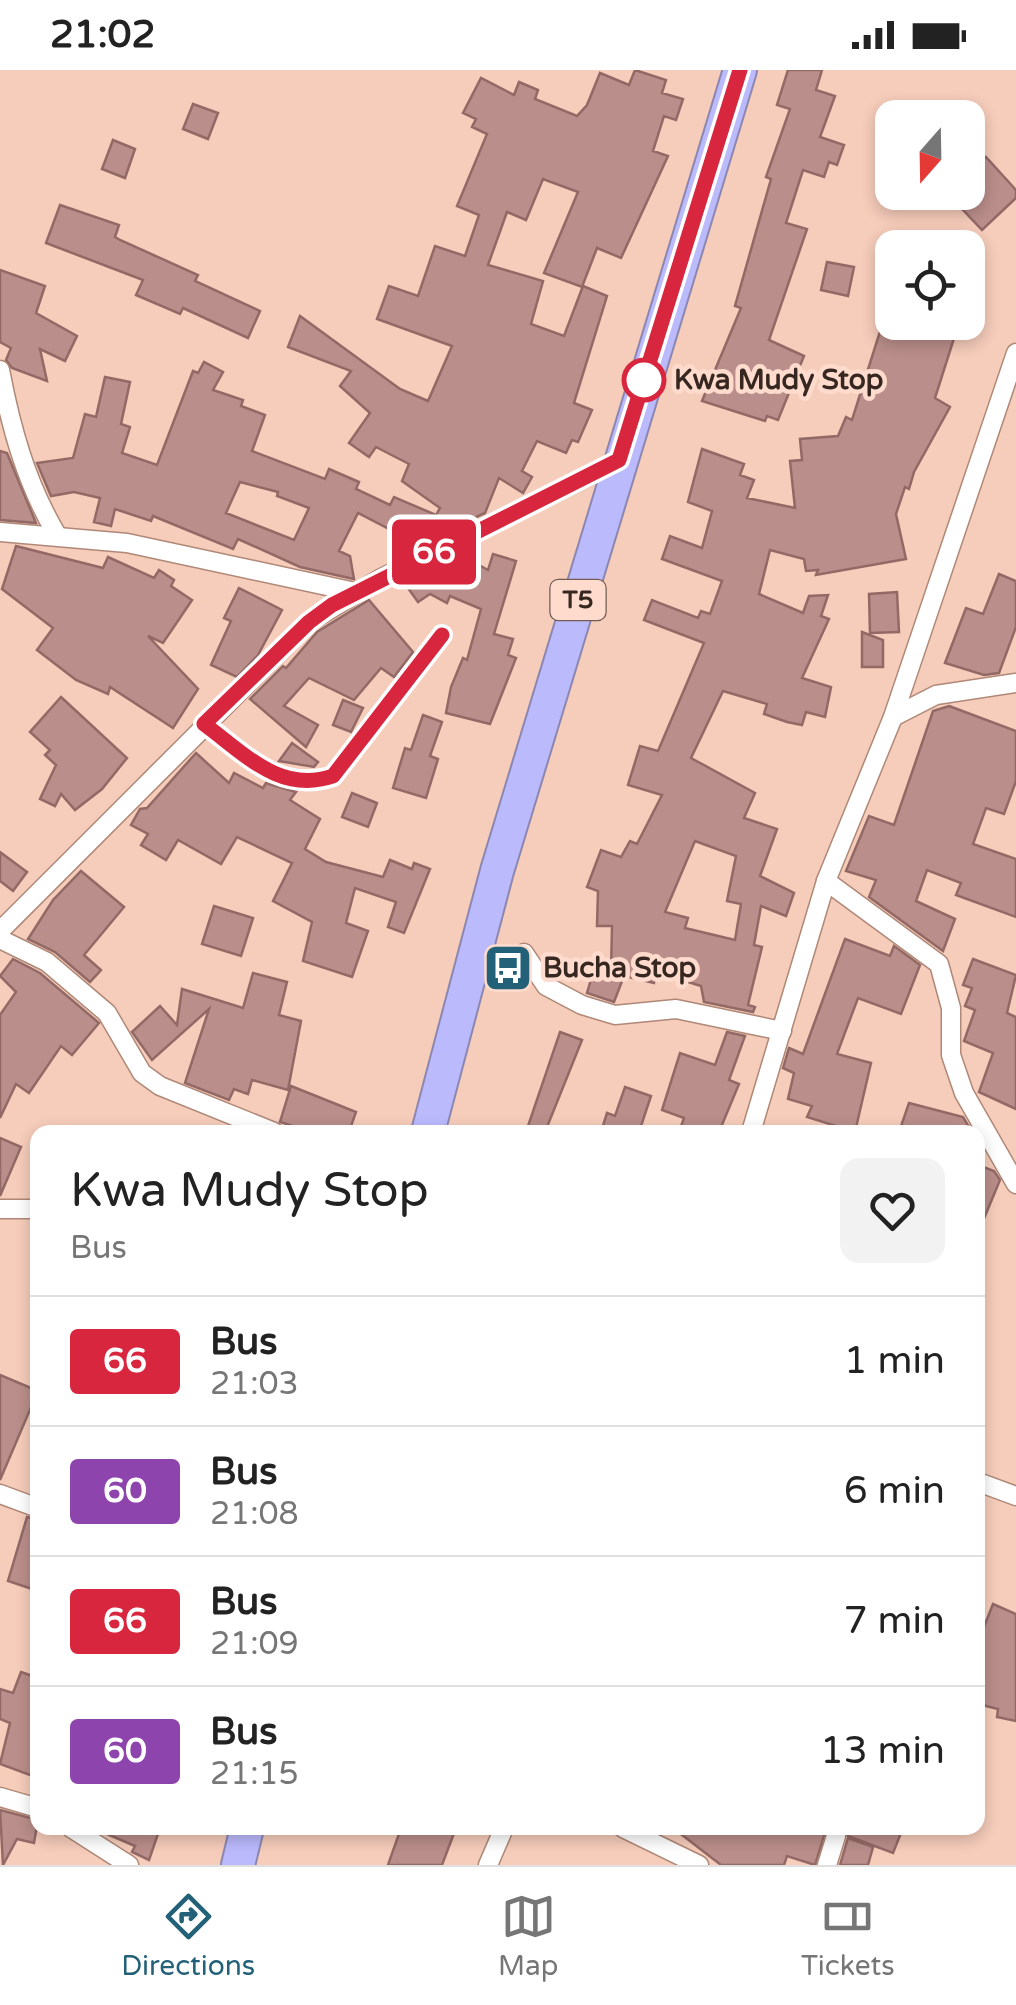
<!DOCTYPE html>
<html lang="en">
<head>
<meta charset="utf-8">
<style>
  body { margin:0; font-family:"Varela Round",sans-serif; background:#f2f2f2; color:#222; height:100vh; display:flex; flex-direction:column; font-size:38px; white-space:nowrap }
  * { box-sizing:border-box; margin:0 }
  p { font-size:32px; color:#767676 }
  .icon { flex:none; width:55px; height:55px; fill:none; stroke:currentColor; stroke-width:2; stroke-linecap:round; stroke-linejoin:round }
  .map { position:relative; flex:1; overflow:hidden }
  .drawer { position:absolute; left:30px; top:1055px; width:955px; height:710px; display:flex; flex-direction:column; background:#fff; border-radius:20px; box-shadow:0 5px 15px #0003 }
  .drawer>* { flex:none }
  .badge { padding:0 20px; border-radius:8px; font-size:35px; line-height:65px }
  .needle { width:65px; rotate:200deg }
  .tools { position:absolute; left:875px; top:30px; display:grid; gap:20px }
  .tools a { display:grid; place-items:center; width:110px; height:110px; border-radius:20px; background:#fff; box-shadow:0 5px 15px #0003; font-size:50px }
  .map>.badge { position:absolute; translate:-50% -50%; box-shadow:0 0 0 5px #fff }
  .round { display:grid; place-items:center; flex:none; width:105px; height:105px; border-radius:20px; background:#f2f2f2 }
  .head { display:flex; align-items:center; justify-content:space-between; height:170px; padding:0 40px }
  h1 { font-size:48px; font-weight:600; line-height:75px }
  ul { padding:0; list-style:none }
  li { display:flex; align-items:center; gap:30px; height:130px; padding:0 40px; border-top:2px solid #e0e0e0 }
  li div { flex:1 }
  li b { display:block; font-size:38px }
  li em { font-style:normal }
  li .badge { min-width:110px; font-weight:700; text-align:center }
  .status { display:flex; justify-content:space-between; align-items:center; height:70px; padding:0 50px; background:#fff; direction:ltr }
  .status svg { height:28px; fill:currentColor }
  .tab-bar { display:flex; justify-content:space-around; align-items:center; height:140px; border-top:2px solid #e0e0e0; background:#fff; font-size:28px; color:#767676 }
  .tab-bar a { display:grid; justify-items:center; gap:5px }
  .tab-bar .selected { color:#226177 }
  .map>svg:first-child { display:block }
  .building { fill:#ba8e8a; stroke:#936966; stroke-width:2.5; fill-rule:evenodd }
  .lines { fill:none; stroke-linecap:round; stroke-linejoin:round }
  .street-casing { stroke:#af8877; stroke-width:21 }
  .highway-casing { stroke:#8c87b0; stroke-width:36 }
  .street { stroke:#fff; stroke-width:18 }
  .highway { stroke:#bbbafd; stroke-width:32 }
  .line-casing { stroke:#fff; stroke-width:22 }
  .line { stroke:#d7263d; stroke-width:15 }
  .stop-dot { fill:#fff; stroke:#d7263d; stroke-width:5 }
  .labels { text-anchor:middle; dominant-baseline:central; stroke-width:9; stroke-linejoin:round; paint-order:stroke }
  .shield { fill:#fedbcd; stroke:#725d54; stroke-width:2.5 }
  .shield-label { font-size:25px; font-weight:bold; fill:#362720 }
  .stop-label { font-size:28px; font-weight:bold; fill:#362720; stroke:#fedbcd; text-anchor:start }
  .poi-label { font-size:28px; font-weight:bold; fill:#362720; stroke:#fedbcd; text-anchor:start }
</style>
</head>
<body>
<div class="status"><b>21:02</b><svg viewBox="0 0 49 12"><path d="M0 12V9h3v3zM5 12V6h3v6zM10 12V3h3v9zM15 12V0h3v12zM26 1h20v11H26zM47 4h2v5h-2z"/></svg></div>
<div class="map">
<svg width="1016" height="1795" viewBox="0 0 1016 1795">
  <rect width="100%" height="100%" fill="#f6ccba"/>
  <g class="building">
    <path d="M635 0 666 10 662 23 683 29 676 50 664 46 653 81 668 86 621 188 597 178 582 217 544 203 578 122 543 109 526 150 507 142 488 195 543 211 531 254 564 266 583 216 607 226 574 333 592 340 578 372 572 370 566 383 537 371 522 401 532 407 523 423 499 408 485 443 468 451 462 449 459 456 420 475 358 443 339 481 350 486 354 509 300 497 238 469 233 479 153 446 151 451 115 439 111 456 94 452 100 428 74 422 51 426 37 393 73 388 85 344 96 347 105 307 130 312 121 354 130 357 122 383 157 395 193 301 198 303 204 292 223 302 213 320 243 330 241 336 265 345 252 381 325 409 329 399 359 412 356 419 390 435 394 427 436 445 440 438 402 411 409 394 376 377 369 387 349 373 370 343 340 316 351 301 288 277 300 246 400 319 428 331 452 276 377 249 389 216 418 226 435 176 465 186 479 145 457 136 487 64 472 57 476 49 463 43 481 8 514 25 519 12 538 20 535 29 577 46 587 35 600 3 629 15ZM240 412 278 422 277 426 309 438 294 470 226 443Z"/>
    <path d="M788 0H822L816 20 835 26 820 67 844 75 837 95 829 92 824 107 803 100 786 153 807 159 769 270 804 286 778 350 767 346 765 351 702 331 741 238 735 236 771 109 766 107 790 39 777 35Z"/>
    <path d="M193 34 218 43 208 69 183 59Z"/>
    <path d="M113 70 135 79 125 108 102 99Z"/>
    <path d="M986 87 1016 120V128L982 160 946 122H968V104Z"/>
    <path d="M60 135 119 155 115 167 120 170 198 205 195 211 260 241 248 268 183 238 180 244 136 225 143 210 46 173Z"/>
    <path d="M827 192 854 197 848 226 821 220Z"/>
    <path d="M0 200 45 216 36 243 77 266 65 291 40 279 47 311 12 298 6 290 11 278 0 272Z"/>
    <path d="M883 252H925L956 262 935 328 950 337 914 402 909 419 905 417 896 444 906 489 816 505 818 500 806 501 804 489 770 480 759 524 803 543 809 526 828 525 821 546 829 549 802 608 831 617 825 647 806 642 802 655 787 652 764 644 767 634 723 621 691 688 755 723 744 748 777 759 760 806 794 823 786 846 761 836 754 875 762 877 748 935 755 937 753 942 704 932 701 916 656 902 654 913 624 906 614 932 587 923 595 896 611 901 612 856H597L598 821 587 817 601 780 621 787 630 771 637 774 662 725 628 715 640 676 658 681 704 573 644 550 652 530 698 548 701 541 710 544 722 511 662 489 670 466 702 478 712 441 688 432 702 379 744 394 740 405 754 410 747 428 795 438 790 391 802 390 800 369 838 366 846 347 852 350ZM695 771 736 786 727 831 741 834 735 870 685 858 688 848 665 842Z"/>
    <path d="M0 381 7 383 36 453 0 450Z"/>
    <path d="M16 476 103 498 108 487 154 508 159 500 174 510 171 516 192 530 163 573 148 566 198 619 173 658 110 617 108 624 76 610 37 580 53 558 2 519Z"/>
    <path d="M459 484 488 500 493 484 516 491 494 564 513 569 508 585 516 588 490 654 446 643 451 617 463 588 467 590 481 539 450 526 447 533 430 524 418 532 408 518Z"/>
    <path d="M999 504 1016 511V557L999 603 984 605 945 593 966 538 983 544Z"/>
    <path d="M239 518 282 540 258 585 237 607 211 595 231 551 224 548Z"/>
    <path d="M897 522 899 562 870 563 869 524Z"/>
    <path d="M369 530 413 582 394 607 381 598 354 630 309 608 284 636 318 655 306 677 250 629 283 596 286 598 317 562Z"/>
    <path d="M862 562 883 570V597H862Z"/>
    <path d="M61 627 127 688 102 719 75 740 61 724 55 736 40 729 56 695 45 685 50 680 30 662Z"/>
    <path d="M343 630 363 638 351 662 333 655Z"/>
    <path d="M949 636 1016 661V711L1004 744 986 738 973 774 1016 789V847L956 825 961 813 927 800 916 831 955 849 943 881 869 827 876 810 846 801 869 746 894 755 933 641Z"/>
    <path d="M423 645 442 652 430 686 438 689 426 728 393 718 405 678 411 680Z"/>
    <path d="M292 673 318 692 314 697 279 691Z"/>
    <path d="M196 683 229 713 234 703 263 718 266 713 296 722 290 730 320 749 305 779 326 792 383 807 390 790 412 799 414 793 430 799 404 863 388 857 396 832 355 818 346 853 368 861 352 907 303 891 312 852 273 831 292 793 237 767 221 794 178 770 166 790 141 775 148 764 131 755 140 739 147 738Z"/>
    <path d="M352 723 377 733 368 757 342 747Z"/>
    <path d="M0 782 27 802 13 821 0 811Z"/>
    <path d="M81 801 124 837 84 885 101 900 90 912 55 882 28 869 53 830Z"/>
    <path d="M214 836 253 848 241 886 202 874Z"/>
    <path d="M845 869 890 886 894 876 920 895 901 944 858 928 837 984 871 993 855 1062 807 1047 812 1036 788 1029 794 1003 783 998 789 978 803 984Z"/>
    <path d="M13 889 40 903 99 953 72 985 61 976 29 1023 16 1014 0 1048V945L16 922 0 906Z"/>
    <path d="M973 889 1016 905 1007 943 1016 947V1039L979 1022 993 983 964 971 975 940 965 936 972 918 963 915Z"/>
    <path d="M253 903 287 912 279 945 301 951 288 1020 252 1010 248 1024 234 1019 229 1030 185 1013 209 939 152 990 132 962 160 936 177 955 182 919 243 938Z"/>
    <path d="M560 962 582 970 545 1062H526Z"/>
    <path d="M727 962 745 966 729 1010 739 1014 719 1062H679L684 1048 662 1040 680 983 715 995Z"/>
    <path d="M291 1016 356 1042 349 1062H312L280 1052Z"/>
    <path d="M625 1017 651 1026 641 1056 654 1062H601L607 1043 615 1046Z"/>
    <path d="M909 1033 963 1047 972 1062H899Z"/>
    <path d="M0 1068 21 1077 0 1126Z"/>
    <path d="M978 1095 994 1101 1000 1110 978 1163Z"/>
    <path d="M0 1305 38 1321 0 1410Z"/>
    <path d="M27 1447 38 1450V1521L8 1511Z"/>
    <path d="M993 1534 1016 1544V1651L997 1647 998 1639 978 1634V1572Z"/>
    <path d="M21 1602 38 1608V1708L0 1694 10 1653 0 1649V1619L13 1623Z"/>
    <path d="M0 1740 38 1750 34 1773 17 1769 3 1795Z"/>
    <path d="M93 1758H160L149 1790 132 1782 135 1776Z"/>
    <path d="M401 1758H456L442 1795H388Z"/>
    <path d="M673 1758H822L826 1759 815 1795 787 1786 784 1795H721Z"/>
    <path d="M845 1758H903L893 1783 848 1766Z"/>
    <path d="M848 1768 873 1777 868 1795H840Z"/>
  </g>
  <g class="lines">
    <g class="street-casing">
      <g id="street">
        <path d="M0 300C11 358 26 413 57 465"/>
        <path d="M0 462 127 473 355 522"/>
        <path d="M893 647 936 625 1016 613"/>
        <path d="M205 655C245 684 280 724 333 706L442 565"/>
        <path d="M826 811 939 894 951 938V985L964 1023 1016 1114"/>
        <path d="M0 861 309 552 380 509 619 391"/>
        <path d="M0 869 47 892 107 943 142 1003 160 1016 274 1062"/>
        <path d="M524 883 546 916 582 935 615 945 676 939 782 961"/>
        <path d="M751 1062 826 811 893 647 1016 283"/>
        <path d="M0 1139H38"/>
        <path d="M978 1412 1016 1426"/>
        <path d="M0 1424 38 1438"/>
        <path d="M0 1727 38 1738"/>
        <path d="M71 1758 129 1795"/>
        <path d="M623 1758 699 1795"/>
        <path d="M488 1795 504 1758"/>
        <path d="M827 1795 836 1766"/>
      </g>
    </g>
    <g class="highway-casing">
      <g id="highway">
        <path d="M428 1062 497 801 740 0"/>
        <path d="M238 1795 247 1758"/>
      </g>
    </g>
    <use href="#street" class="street"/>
    <use href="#highway" class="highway"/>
  </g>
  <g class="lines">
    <g class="line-casing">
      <path id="line" d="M442 565 333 706C280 724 245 684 204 654L309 552 332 535 619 390 740 0"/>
    </g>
    <use href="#line" class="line"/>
  </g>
  <defs>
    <g id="bus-square" transform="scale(2.5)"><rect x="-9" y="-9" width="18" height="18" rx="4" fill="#226177" stroke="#fedbcd"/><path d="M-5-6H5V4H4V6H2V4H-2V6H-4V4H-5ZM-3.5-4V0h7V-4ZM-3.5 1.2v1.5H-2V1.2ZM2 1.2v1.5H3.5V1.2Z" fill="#fff"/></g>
  </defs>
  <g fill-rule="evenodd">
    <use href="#bus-square" x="508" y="898"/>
  </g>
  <circle class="stop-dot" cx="644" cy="310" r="20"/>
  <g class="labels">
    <rect class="shield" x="550.5" y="510" width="55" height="40" rx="8"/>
    <g class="shield-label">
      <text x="578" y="530">T5</text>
    </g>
    <g class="stop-label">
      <text x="674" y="310">Kwa Mudy Stop</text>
    </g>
    <g class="poi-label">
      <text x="543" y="898">Bucha Stop</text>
    </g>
  </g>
</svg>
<div class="tools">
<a><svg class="needle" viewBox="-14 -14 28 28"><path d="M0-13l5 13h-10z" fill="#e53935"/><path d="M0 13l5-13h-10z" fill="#767676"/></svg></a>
<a><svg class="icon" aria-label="locate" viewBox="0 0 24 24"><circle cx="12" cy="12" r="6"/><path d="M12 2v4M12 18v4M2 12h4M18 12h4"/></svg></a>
</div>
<b class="badge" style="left:434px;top:482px;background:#d7263d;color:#fff">66</b>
<section class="drawer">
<div class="head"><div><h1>Kwa Mudy Stop</h1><p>Bus</p></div><a class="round"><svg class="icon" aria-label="heart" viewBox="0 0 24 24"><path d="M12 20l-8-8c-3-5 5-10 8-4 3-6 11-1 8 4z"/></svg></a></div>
<ul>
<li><span class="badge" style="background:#d7263d;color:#fff">66</span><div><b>Bus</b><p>21:03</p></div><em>1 min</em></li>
<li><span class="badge" style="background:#8e44ad;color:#fff">60</span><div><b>Bus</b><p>21:08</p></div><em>6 min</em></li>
<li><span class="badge" style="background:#d7263d;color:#fff">66</span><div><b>Bus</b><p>21:09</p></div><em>7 min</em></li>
<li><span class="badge" style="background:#8e44ad;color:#fff">60</span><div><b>Bus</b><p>21:15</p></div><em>13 min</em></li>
</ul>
</section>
</div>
<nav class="tab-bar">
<a class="selected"><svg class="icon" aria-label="directions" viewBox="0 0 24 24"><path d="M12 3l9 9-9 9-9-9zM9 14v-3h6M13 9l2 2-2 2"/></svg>Directions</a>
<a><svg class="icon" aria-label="map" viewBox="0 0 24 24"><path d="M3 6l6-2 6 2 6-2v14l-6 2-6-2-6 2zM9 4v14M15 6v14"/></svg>Map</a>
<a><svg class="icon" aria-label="tickets" viewBox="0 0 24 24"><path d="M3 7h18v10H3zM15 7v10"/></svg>Tickets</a>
</nav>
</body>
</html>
